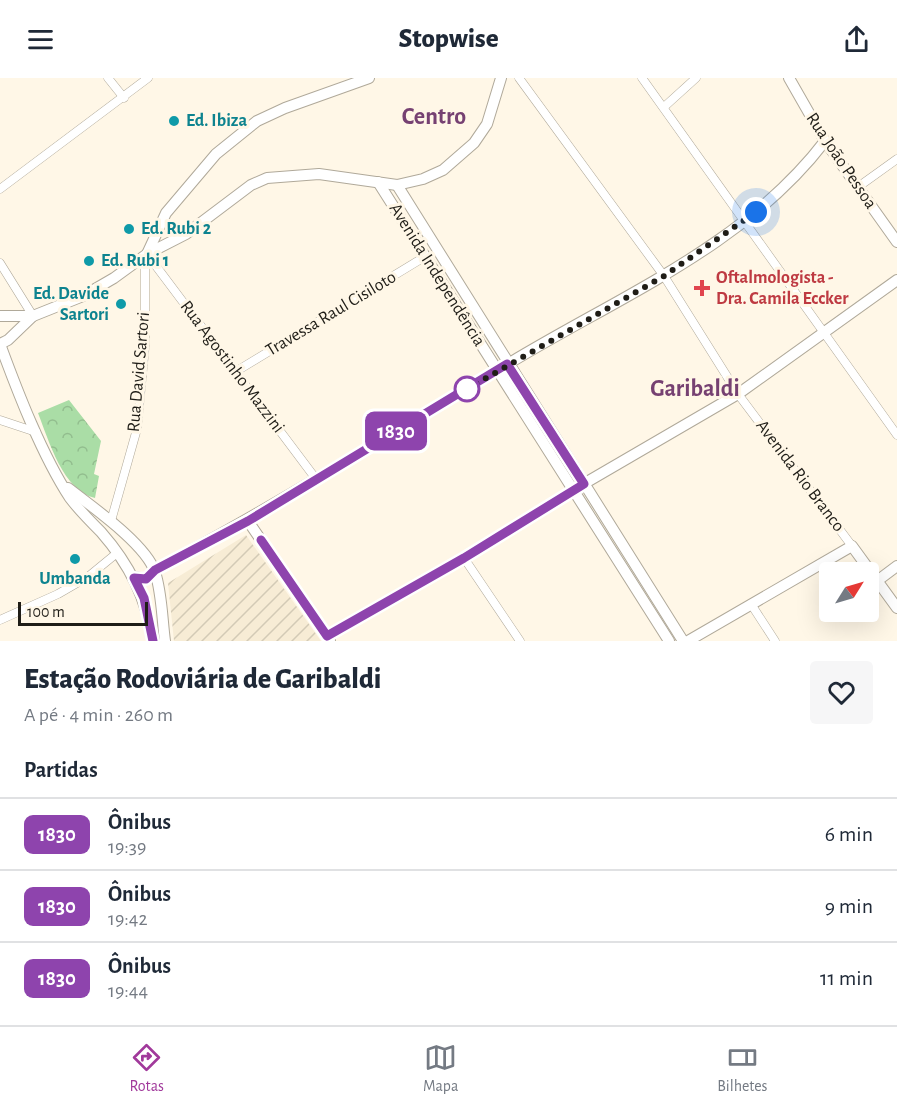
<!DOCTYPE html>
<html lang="pt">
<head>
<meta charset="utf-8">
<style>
  body { margin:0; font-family:"Alegreya Sans",sans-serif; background:#f6f6f7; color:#1f2937; height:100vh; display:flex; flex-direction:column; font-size:22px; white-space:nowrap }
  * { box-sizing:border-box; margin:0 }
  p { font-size:20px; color:#747a83 }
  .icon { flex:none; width:33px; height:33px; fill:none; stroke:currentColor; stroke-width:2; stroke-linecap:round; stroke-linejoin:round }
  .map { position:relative; height:563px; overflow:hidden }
  .side { display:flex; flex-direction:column; background:#fff; flex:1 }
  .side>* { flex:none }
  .badge { padding:0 12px; border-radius:9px; font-size:21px; line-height:39px }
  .needle { width:39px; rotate:53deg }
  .fabs { position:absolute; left:819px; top:484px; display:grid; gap:12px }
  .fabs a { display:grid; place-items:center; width:60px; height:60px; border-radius:6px; background:#fff; box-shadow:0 6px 24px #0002; font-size:30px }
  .scale { position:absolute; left:18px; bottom:15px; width:130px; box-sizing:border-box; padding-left:6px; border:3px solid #1f1d17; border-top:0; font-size:16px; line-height:21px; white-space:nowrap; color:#1f1d17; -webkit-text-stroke:4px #fff7e7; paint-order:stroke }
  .you { position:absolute; width:30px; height:30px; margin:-15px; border:4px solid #fff; border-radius:50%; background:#1a73e8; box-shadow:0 0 0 9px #1a73e833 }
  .map>.badge { position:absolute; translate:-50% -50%; box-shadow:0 0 0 3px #fff }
  h2 { padding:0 24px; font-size:22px; line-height:54px }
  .round { display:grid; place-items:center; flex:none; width:63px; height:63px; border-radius:6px; background:#f6f6f7 }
  .head { display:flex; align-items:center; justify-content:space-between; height:102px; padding:0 24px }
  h1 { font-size:28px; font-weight:800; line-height:45px }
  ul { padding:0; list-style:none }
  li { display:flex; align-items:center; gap:18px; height:72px; padding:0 24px; border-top:2px solid #e0e1e3 }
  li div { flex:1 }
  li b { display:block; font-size:22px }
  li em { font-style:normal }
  li .badge { min-width:66px; font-weight:700; text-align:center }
  header { display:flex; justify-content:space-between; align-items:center; height:78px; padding:0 24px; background:#fff; font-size:27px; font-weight:800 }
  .dock { display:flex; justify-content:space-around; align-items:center; height:84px; border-top:2px solid #e0e1e3; background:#fff; font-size:16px; color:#747a83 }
  .dock a { display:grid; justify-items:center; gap:3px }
  .dock .on { color:#a1399b }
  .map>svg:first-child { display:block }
  .industrial { fill:url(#industrial-furrows) }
  .forest { fill:url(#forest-crowns) }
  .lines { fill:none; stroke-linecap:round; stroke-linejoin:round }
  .street-casing { stroke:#b0a99a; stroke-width:9 }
  .secondary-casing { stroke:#b0a99a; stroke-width:12 }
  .street { stroke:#fff; stroke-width:8 }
  .secondary { stroke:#fff; stroke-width:10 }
  .line-casing { stroke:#fff; stroke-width:14 }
  .line { stroke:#8e44ad; stroke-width:9 }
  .walk { stroke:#1f1d17; stroke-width:6; stroke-dasharray:0 10.8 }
  .culture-dot { fill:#0f9aa8; stroke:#fff7e7; stroke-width:2 }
  .health-dot { fill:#e0444e; stroke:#fff7e7; stroke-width:2 }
  .stop-dot { fill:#fff; stroke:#8e44ad; stroke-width:3 }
  .labels { text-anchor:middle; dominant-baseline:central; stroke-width:6; stroke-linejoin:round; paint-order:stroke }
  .culture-label { font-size:18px; font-weight:bold; fill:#0d838f; stroke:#fff7e7; text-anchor:start }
  .street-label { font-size:18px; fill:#1f1d17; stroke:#fff7e7 }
  .health-label { font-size:18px; font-weight:bold; fill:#be3a42; stroke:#fff7e7; text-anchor:start }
  .district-label { font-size:24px; font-weight:bold; fill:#764172; stroke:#fff7e7 }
</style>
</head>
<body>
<header><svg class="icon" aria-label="menu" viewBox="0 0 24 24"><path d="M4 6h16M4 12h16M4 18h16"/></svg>Stopwise<svg class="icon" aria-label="share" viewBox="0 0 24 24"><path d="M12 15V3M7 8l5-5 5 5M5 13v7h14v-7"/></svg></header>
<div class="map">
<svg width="897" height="563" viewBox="0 0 897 563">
  <defs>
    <pattern id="industrial-furrows" width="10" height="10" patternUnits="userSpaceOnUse" patternTransform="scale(1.5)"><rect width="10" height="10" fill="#f7ecd5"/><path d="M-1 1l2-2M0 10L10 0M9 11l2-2" fill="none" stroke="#d3cab6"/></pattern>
    <pattern id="forest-crowns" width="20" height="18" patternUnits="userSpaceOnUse" patternTransform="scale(1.5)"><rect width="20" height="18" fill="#aadda6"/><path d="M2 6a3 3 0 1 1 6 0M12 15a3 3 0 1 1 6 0" fill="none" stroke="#92bd8e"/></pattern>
  </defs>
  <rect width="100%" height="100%" fill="#fff7e7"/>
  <path class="industrial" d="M246 457 321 563H174L168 505Z"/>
  <path class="forest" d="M69 322 101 363 94 396 99 398 95 420C63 413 49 363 38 335Z"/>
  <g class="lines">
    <g class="street-casing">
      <g id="street">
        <path d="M108 0 124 20"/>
        <path d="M519 0 664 198 738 316 852 468"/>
        <path d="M642 0 897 357"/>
        <path d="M664 29 696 0"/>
        <path d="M858 109 897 81"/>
        <path d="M0 111 148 0"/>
        <path d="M147 176 316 401"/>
        <path d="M0 185 33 238"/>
        <path d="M235 294 426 178"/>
        <path d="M0 342 36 354"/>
        <path d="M111 443 137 351 145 268V178"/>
        <path d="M464 480 520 563"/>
        <path d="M751 526 775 563"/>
        <path d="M0 542 58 516 89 498 117 475"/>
        <path d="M327 558 464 480 571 413"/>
      </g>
    </g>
    <g class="secondary-casing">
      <g id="secondary">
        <path d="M789 0 825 63 897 164"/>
        <path d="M378 104 669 563"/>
        <path d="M397 107 683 563"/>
        <path d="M147 176 166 135 216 76 257 43 285 30 369 0"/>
        <path d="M0 238H33L83 218 114 200 147 176 186 156 251 107 267 100 319 96 397 107 423 101 443 92 474 65 487 46 501 0"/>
        <path d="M0 266C18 315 42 377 70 420 79 432 90 443 101 454 130 487 146 520 153 563"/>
        <path d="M0 266 8 262 33 238"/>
        <path d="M580 408 738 316 897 202"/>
        <path d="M68 410C91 428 146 466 155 494 162 515 162 541 165 563"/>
        <path d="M248 443 330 563"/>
        <path d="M134 499 146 501 155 492C275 428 391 356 508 286 618 219 745 168 825 63"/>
        <path d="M877 503 897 488"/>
        <path d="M688 563 852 468 897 530"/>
      </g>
    </g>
    <use href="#street" class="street"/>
    <use href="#secondary" class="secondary"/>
  </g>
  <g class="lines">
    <g class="line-casing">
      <path id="line" d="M153 563 144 520 134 500 146 501 155 492 248 443 507 286 584 406 464 480 327 558 261 462"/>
    </g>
    <use href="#line" class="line"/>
    <path class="walk" d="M467 311 664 198 756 134"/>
  </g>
  <g class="culture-dot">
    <circle cx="174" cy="43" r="6"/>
    <circle cx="129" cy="151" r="6"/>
    <circle cx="89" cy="183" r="6"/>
    <circle cx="121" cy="226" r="6"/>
    <circle cx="75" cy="481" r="6"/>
  </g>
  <path class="health-dot" d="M699 201h6v6h6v6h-6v6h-6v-6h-6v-6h6z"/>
  <circle class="stop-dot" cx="467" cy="311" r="12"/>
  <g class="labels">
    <g class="culture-label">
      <text x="186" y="43">Ed. Ibiza</text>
      <text x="141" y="151">Ed. Rubi 2</text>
      <text x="101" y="183">Ed. Rubi 1</text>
      <text x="109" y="216" text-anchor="end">Ed. Davide<tspan x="109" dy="21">Sartori</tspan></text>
      <text x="75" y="501" text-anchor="middle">Umbanda</text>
    </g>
    <g class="street-label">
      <text transform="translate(841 83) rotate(56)">Rua João Pessoa</text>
      <text transform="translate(437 197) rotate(58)">Avenida Independência</text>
      <text transform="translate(331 236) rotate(-31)">Travessa Raul Cisiloto</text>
      <text transform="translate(232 289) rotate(53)">Rua Agostinho Mazzini</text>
      <text transform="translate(139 294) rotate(-85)">Rua David Sartori</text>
      <text transform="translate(800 398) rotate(53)">Avenida Rio Branco</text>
    </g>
    <g class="health-label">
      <text x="716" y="200">Oftalmologista -<tspan x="716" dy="21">Dra. Camila Eccker</tspan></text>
    </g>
    <g class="district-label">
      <text x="434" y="39">Centro</text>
      <text x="695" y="311">Garibaldi</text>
    </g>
  </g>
</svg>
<div class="fabs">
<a><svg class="needle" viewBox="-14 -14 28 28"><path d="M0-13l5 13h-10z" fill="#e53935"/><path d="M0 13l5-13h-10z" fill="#747a83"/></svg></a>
</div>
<div class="scale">100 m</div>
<div class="you" style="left:756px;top:134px"></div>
<b class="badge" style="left:396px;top:353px;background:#8e44ad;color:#fff">1830</b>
</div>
<section class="side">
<div class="head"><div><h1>Estação Rodoviária de Garibaldi</h1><p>A pé · 4 min · 260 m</p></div><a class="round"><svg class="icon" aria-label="heart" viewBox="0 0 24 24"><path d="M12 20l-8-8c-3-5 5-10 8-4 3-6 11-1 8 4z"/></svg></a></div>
<h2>Partidas</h2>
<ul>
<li><span class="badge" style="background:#8e44ad;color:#fff">1830</span><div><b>Ônibus</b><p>19:39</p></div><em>6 min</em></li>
<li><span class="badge" style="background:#8e44ad;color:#fff">1830</span><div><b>Ônibus</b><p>19:42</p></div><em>9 min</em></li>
<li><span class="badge" style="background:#8e44ad;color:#fff">1830</span><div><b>Ônibus</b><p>19:44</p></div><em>11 min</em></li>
</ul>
</section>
<nav class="dock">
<a class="on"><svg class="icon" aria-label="directions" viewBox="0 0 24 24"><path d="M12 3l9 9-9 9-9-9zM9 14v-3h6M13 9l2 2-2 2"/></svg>Rotas</a>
<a><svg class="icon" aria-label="map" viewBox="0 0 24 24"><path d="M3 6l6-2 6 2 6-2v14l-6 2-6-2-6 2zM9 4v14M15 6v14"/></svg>Mapa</a>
<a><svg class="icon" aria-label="tickets" viewBox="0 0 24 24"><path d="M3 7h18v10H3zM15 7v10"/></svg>Bilhetes</a>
</nav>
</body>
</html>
